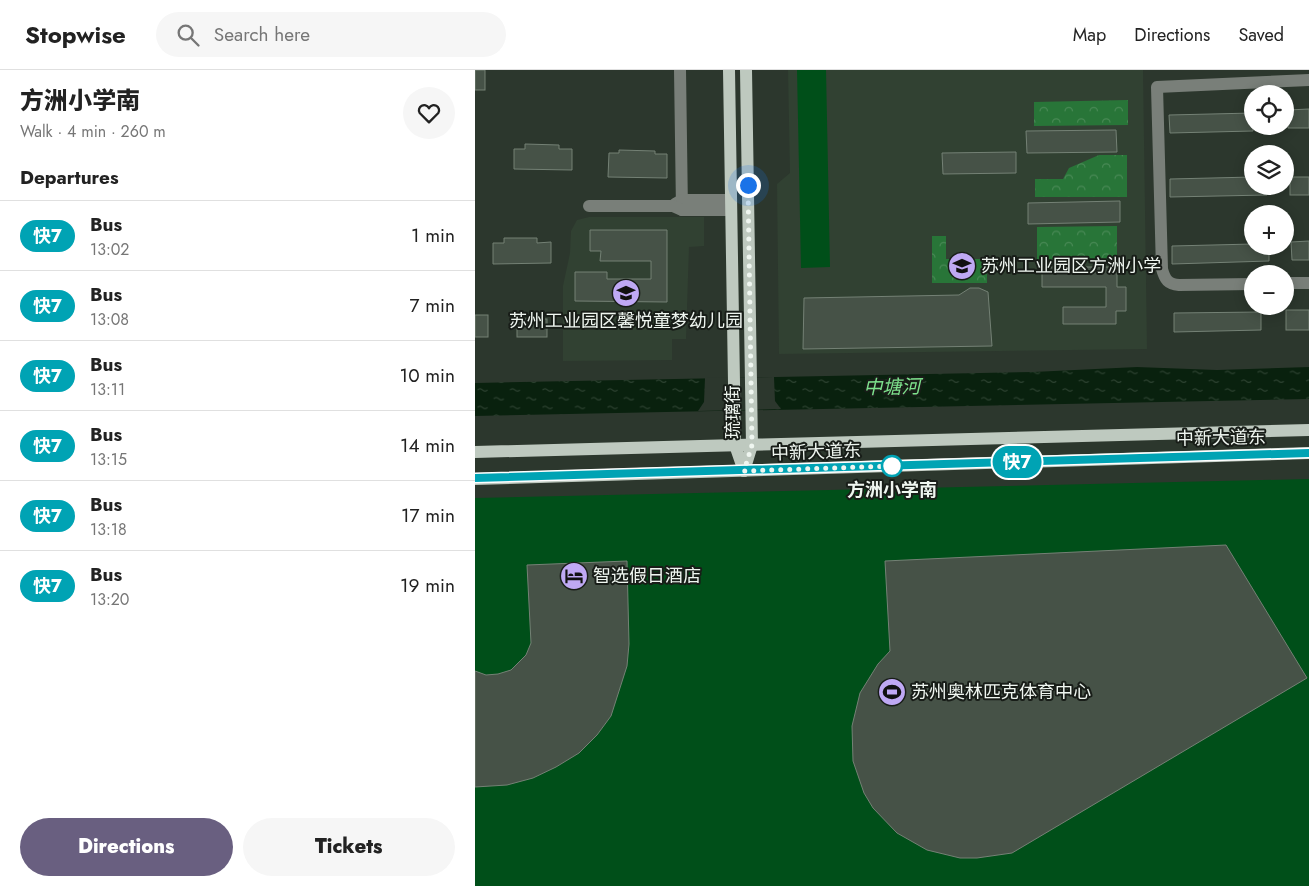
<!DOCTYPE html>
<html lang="en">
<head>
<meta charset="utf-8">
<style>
  body { margin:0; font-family:Jost,"Noto Sans SC",sans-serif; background:#f6f6f6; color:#222; height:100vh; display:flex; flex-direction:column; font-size:19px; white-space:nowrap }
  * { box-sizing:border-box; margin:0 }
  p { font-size:16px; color:#767676 }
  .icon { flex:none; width:28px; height:28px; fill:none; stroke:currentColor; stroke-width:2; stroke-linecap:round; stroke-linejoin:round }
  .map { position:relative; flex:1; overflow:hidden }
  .side { display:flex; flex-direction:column; background:#fff; width:475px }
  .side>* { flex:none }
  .badge { padding:0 10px; border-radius:16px; font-size:18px; line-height:32px }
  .buttons { position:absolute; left:769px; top:15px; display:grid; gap:10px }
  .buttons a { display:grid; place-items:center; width:50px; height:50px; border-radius:50%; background:#fff; box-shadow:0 2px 12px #0003; font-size:25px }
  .you { position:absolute; width:25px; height:25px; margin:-12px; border:4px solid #fff; border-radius:50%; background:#1a73e8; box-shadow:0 0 0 8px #1a73e833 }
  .map>.badge { position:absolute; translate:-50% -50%; box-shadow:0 0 0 2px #fff }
  h2 { padding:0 20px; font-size:19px; line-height:45px }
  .round { display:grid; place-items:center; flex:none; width:52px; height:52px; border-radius:26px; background:#f6f6f6 }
  .overview { display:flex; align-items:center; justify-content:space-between; height:85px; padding:0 20px }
  h1 { font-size:24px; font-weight:800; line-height:38px }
  .button { display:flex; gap:10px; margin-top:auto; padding:10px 20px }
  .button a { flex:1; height:58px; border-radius:30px; background:#695f80; color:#fff; font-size:20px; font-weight:800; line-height:58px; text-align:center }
  .button a+a { background:#f6f6f6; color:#222 }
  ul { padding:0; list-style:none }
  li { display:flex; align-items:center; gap:15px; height:70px; padding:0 20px; border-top:1px solid #e0e0e0 }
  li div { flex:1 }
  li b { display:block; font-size:19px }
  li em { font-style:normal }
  li .badge { min-width:55px; font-weight:700; text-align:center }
  header { display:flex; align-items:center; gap:30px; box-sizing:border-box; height:70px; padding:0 25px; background:#fff; border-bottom:1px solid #e0e0e0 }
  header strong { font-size:24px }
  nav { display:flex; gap:28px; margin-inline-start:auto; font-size:18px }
  .search { width:350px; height:45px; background:#f6f6f6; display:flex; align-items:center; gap:12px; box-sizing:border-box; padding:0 18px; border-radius:28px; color:#767676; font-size:19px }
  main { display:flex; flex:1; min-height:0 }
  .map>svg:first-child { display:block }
  .built { fill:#314132 }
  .forest { fill:url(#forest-crowns) }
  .pitch { fill:#004f19 }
  .water { fill:url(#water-ripples) }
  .pier { fill:#2c372d }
  .building { fill:#465247; stroke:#748175 }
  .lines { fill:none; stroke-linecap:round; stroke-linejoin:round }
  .minor { stroke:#797f79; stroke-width:12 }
  .major { stroke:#bec9bf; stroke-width:12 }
  .line-casing { stroke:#fff; stroke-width:11 }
  .line { stroke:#00a3b4; stroke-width:8 }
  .walk { stroke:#eff6f0; stroke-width:5; stroke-dasharray:0 9 }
  .stop-dot { fill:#fff; stroke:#00a3b4; stroke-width:2.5 }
  .labels { text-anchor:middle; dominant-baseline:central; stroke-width:4; stroke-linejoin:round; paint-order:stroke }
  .poi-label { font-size:18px; fill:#eff6f0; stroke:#181d18; text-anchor:start }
  .street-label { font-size:18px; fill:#eff6f0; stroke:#181d18 }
  .stop-label { font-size:18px; font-weight:bold; fill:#eff6f0; stroke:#181d18 }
  .water-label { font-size:19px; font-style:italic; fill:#7ee28d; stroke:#181d18 }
</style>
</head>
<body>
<header>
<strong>Stopwise</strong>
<div class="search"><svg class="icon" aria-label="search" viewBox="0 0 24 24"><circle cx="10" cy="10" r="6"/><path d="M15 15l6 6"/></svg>Search here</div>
<nav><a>Map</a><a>Directions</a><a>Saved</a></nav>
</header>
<main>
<section class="side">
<div class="overview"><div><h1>方洲小学南</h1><p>Walk · 4 min · 260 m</p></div><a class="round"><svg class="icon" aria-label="heart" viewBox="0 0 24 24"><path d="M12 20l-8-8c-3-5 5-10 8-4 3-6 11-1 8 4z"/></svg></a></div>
<h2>Departures</h2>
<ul>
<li><span class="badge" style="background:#00a3b4;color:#fff">快7</span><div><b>Bus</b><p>13:02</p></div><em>1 min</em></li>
<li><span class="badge" style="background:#00a3b4;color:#fff">快7</span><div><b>Bus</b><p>13:08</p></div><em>7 min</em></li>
<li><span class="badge" style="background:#00a3b4;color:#fff">快7</span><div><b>Bus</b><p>13:11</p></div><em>10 min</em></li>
<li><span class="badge" style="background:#00a3b4;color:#fff">快7</span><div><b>Bus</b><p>13:15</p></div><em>14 min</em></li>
<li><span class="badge" style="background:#00a3b4;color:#fff">快7</span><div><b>Bus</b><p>13:18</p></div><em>17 min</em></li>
<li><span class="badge" style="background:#00a3b4;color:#fff">快7</span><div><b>Bus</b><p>13:20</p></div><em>19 min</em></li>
</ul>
<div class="button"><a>Directions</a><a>Tickets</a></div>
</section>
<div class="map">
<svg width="834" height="816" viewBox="0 0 834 816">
  <defs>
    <pattern id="forest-crowns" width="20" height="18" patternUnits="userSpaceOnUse" patternTransform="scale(1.25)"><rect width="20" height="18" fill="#287538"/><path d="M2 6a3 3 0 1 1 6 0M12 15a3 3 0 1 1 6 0" fill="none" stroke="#488955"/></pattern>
    <pattern id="water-ripples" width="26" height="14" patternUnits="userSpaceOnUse" patternTransform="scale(1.25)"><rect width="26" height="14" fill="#09210e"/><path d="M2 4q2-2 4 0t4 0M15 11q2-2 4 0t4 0" fill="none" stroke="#2d4231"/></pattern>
  </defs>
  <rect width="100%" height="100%" fill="#2c372d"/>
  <g class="built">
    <path d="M313 0H668L672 279 304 284 302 114 315 103Z"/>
    <path d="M114 147H229V176L214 177 211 269H197V290L88 291V216L95 183 96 161 102 150Z"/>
  </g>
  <g class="forest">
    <path d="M653 30V55L559 56V32Z"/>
    <path d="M624 85H652V127H560V109H588L594 98Z"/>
    <path d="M642 156V191L562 192V157Z"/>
    <path d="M457 166H471V189H512V213H457Z"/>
  </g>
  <g class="pitch">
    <path d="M322 0H351L355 197 326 198Z"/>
    <path d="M834 409V816H0V428Z"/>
  </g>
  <path class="water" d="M662 297 742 300 834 297V329L0 346V313L558 302Z"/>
  <path class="pier" d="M299 307 300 331 306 339 223 341 229 332 230 308Z"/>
  <g class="building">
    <rect x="0" y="0" width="10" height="20"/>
    <path d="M834 39V58H813V40Z"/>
    <path d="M778 43V61L695 63 694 45Z"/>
    <path d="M641 60 642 82 552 83 551 61Z"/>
    <path d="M50 74 84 75V79H97V100L39 99V79H50Z"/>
    <path d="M144 80 180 81V84H192V108L133 107 134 83H144Z"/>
    <path d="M541 82V103L468 104 467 83Z"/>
    <path d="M778 107V116H792V125L695 127V109Z"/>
    <rect x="815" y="107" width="19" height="18"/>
    <path d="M645 131V152L553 154V133Z"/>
    <path d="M115 160H192V232L100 231V202H132V209H176V191H125L126 181H115Z"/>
    <path d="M29 168H62V173L76 172V193L18 194V173H29Z"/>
    <path d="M834 171V190H817L816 172Z"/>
    <path d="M778 174V176H794V191L697 194V176Z"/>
    <path d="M567 197H642V217H651V241H641V254H588V237H631V217H567Z"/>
    <path d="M495 218H504L513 222 517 276 328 279 329 228 484 225Z"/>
    <rect x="811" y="240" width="23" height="20"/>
    <path d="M786 242V260L699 262V243Z"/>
    <rect x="0" y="245" width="13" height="22"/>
    <rect x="42" y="249" width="30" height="18"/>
    <path d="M751 475 832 608 537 783 502 788H485L452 780 422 763 398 738 389 723 378 691 377 656 385 623 403 594 415 581 410 491Z"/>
    <path d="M152 491 154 574 152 596 136 646 122 665 104 683 81 697 58 708 32 715 0 717V601L11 605 23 604 36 600 51 585 56 573 52 495Z"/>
  </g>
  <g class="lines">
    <g class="minor">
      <path d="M205 0 207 140"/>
      <path d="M200 134 207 130H255"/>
      <path d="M114 136H198L207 140H256"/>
      <path d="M810 213H834"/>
      <path d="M778 214 704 215C693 214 690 210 687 199L682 17 834 10"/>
    </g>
    <g class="major">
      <path d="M254 0 260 375 269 401"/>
      <path d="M0 382 834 360"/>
      <path d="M269 401 277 375 271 0"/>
      <path d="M0 409 834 383"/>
    </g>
  </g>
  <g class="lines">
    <g class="line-casing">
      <path id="line" d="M0 408 834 383"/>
    </g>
    <use href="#line" class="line"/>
    <path class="walk" d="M273 115 277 375 269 401 417 396"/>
  </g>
  <defs>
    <g id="school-disc" transform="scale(1.4375)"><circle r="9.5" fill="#bfa9f4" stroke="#181d18"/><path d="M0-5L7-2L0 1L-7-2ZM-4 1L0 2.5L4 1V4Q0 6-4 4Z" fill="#111"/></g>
    <g id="hotel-disc" transform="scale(1.4375)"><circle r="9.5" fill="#bfa9f4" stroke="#181d18"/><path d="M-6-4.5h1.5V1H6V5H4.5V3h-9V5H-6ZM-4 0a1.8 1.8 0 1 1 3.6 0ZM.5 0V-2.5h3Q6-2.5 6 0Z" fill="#111"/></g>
    <g id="stadium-disc" transform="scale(1.4375)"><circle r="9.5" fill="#bfa9f4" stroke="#181d18"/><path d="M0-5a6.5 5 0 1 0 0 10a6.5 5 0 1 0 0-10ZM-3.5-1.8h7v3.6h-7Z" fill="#111"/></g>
  </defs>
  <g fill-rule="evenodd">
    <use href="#school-disc" x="487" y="196"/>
    <use href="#school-disc" x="151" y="223"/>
    <use href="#hotel-disc" x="99" y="506"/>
    <use href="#stadium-disc" x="417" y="622"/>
  </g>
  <circle class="stop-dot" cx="417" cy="396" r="10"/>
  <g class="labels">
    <g class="poi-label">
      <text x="506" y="196">苏州工业园区方洲小学</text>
      <text x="151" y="251" text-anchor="middle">苏州工业园区馨悦童梦幼儿园</text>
      <text x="118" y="506">智选假日酒店</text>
      <text x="436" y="622">苏州奥林匹克体育中心</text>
    </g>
    <g class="street-label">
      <text transform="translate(258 342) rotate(-90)">琉璃街</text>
      <text transform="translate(746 368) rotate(-1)">中新大道东</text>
      <text transform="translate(341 382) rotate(-2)">中新大道东</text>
    </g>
    <g class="stop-label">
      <text x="417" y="420">方洲小学南</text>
    </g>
    <g class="water-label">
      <text transform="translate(417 317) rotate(-1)">中塘河</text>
    </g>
  </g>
</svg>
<div class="buttons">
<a><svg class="icon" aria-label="locate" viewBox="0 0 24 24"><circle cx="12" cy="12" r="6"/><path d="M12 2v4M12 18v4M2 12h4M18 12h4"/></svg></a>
<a><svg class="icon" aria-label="layers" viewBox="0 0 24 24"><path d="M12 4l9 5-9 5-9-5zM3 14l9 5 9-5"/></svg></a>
<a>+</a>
<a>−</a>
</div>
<div class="you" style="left:273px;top:115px"></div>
<b class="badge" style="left:542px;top:392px;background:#00a3b4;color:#fff">快7</b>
</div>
</main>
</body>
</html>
